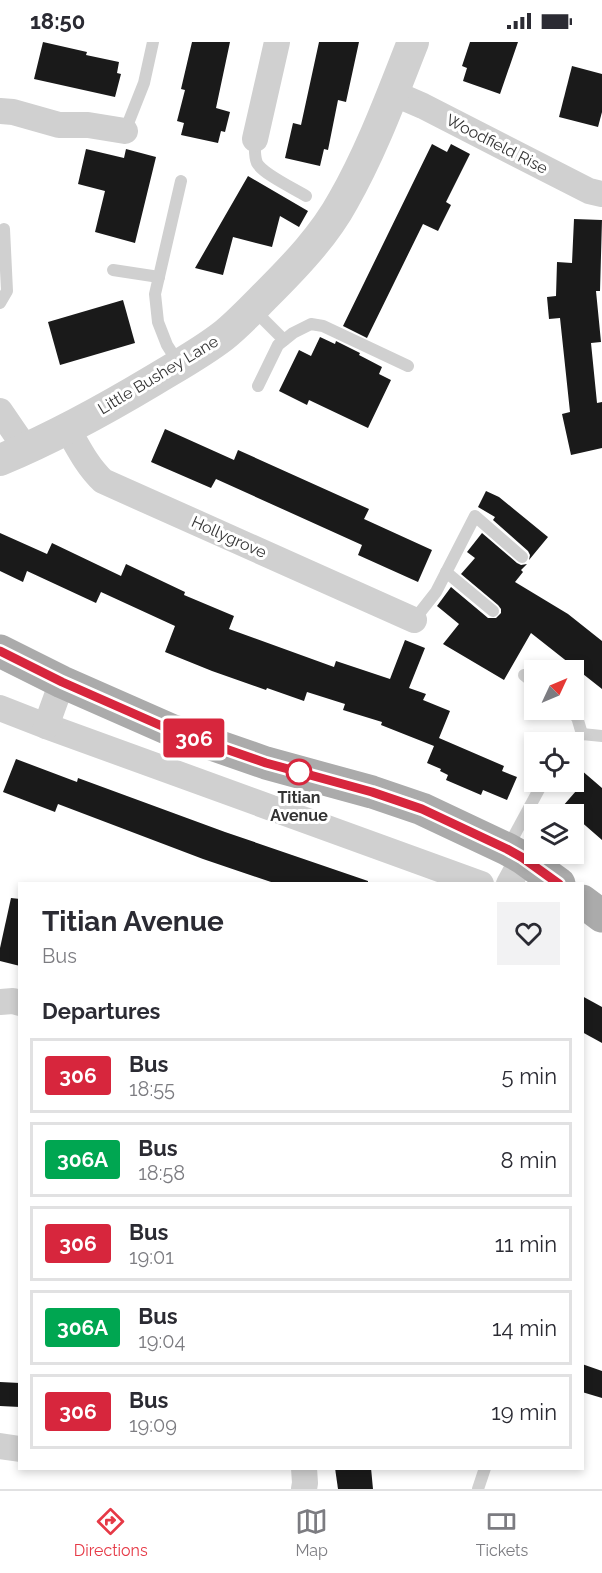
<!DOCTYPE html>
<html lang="en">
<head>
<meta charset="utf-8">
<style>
  body { margin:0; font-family:Raleway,sans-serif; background:#f2f2f3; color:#2b2b33; height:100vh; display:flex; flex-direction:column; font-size:22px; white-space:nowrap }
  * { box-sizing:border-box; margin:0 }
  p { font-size:20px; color:#7c7c81 }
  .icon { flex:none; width:33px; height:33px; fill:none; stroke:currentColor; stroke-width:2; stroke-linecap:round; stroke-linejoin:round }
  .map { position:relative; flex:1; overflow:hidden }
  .details { position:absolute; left:18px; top:840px; width:566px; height:588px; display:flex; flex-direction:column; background:#fff; border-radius:0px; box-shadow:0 3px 9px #0003 }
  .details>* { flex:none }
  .badge { padding:0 12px; border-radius:4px; font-size:21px; line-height:39px }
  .needle { width:39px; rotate:46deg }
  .controls { position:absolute; left:524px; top:618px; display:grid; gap:12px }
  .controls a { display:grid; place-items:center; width:60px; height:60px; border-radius:0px; background:#fff; box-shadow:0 3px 9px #0003; font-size:30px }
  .map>.badge { position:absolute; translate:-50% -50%; box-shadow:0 0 0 3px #fff }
  h2 { padding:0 24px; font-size:22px; line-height:54px }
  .round { display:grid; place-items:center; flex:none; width:63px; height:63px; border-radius:0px; background:#f2f2f3 }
  .summary { display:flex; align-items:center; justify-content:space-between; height:102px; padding:0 24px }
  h1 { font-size:28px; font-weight:700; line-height:45px }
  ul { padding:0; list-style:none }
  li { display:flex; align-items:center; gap:18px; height:75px; margin:0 12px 9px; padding:0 12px; border:3px solid #e1e1e2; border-radius:0px }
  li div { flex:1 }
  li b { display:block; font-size:22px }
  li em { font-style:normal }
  li .badge { min-width:66px; font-weight:700; text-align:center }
  .status { display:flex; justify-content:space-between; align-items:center; height:42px; padding:0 30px; background:#fff; direction:ltr }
  .status svg { height:16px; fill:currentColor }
  .menu { display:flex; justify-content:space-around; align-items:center; height:84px; border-top:2px solid #e1e1e2; background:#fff; font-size:16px; color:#7c7c81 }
  .menu a { display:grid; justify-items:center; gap:3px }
  .menu .active { color:#e63946 }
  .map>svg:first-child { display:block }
  .building { fill:#1a1a1a }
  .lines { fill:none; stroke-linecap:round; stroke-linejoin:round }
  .service { stroke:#d0d0d0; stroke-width:12 }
  .minor { stroke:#d0d0d0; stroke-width:26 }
  .tertiary { stroke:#d0d0d0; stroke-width:32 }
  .primary { stroke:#ababab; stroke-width:33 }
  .line-casing { stroke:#fff; stroke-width:14 }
  .line { stroke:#d7263d; stroke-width:9 }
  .stop-dot { fill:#fff; stroke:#d7263d; stroke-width:3 }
  .labels { text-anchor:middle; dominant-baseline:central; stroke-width:6; stroke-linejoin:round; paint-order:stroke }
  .street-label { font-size:16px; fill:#333; stroke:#fff }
  .stop-label { font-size:16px; font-weight:bold; fill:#333; stroke:#fff }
</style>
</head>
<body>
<div class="status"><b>18:50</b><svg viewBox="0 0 49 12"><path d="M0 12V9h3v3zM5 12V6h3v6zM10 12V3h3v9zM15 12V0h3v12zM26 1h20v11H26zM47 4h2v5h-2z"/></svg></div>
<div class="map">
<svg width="602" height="1447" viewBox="0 0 602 1447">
  <rect width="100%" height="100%" fill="#fff"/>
  <g class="building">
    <path d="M43 0 87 10 86 13 119 20 117 31 121 32 115 55 34 37Z"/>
    <path d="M192 0H230L216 66 230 70 225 90 221 89 218 101 181 93 184 81 177 79 185 48 181 47Z"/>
    <path d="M319 0H359L346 60 338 58 328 108 324 107 320 124 285 116 293 81 301 83Z"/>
    <path d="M470 0H518L500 52 463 39 467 26 462 24Z"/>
    <path d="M572 24 602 32V70L598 85 559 75Z"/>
    <path d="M432 102 447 110 451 102 470 112 446 160 451 163 438 189 423 182 367 296 343 284Z"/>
    <path d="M86 107 124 116 126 107 156 115 135 201 95 190 105 149 78 142Z"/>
    <path d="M248 134 308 169 299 185 280 174 272 205 233 195 223 233 195 226Z"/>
    <path d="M574 177 602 178 600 249H596L601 300 591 301 597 361 602 360V406L571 413 562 372 570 370 560 276 549 277 547 255 556 254 557 220 572 221Z"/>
    <path d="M123 258 135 301 60 323 48 280Z"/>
    <path d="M320 295 335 302 336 299 360 311 359 313 382 325 379 332 391 338 368 386 309 358 307 363 279 349 299 308 311 314Z"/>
    <path d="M165 387 234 418 238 408 369 467 364 477 432 508 418 540 358 513 362 503 216 437 211 446 151 420Z"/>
    <path d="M486 449 499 455 548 495 529 518 530 513 528 509 493 478 495 475 478 465Z"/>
    <path d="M0 491 47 512 52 501 121 534 126 522 185 550 184 553 234 574 229 587 334 625 336 619 390 637 405 598 425 606 409 646 426 652 423 658 450 669 439 696 504 724 502 729 517 735 507 758 483 748 481 753 446 738 448 733 440 729 441 727 427 721 434 704 381 683 382 680 343 668 345 662 307 650 304 659 267 646 266 648 212 629 165 610 175 584 101 550 96 561 27 529 23 540 0 529Z"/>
    <path d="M482 491 517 521 521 523 527 522 521 528 523 530 515 540 568 572 602 599V647L531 591 504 638 443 602 459 582 437 564 451 545 488 576H496L501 571V567L498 563 461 532 475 516 467 510Z"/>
    <path d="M16 717 77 740 78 736 225 790 368 839V842H277L203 817 58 762 55 770 3 750Z"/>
    <path d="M573 721 602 746V798L563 764 576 749 573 746Z"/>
    <path d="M11 856 20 857V924L0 919V906Z"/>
    <path d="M582 954 602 965V1001L582 990Z"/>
    <path d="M582 1322 602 1329V1356L582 1350Z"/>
    <path d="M0 1340 20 1341V1365L0 1364Z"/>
    <path d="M335 1426H371L373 1447H338Z"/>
  </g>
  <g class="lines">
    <g class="service">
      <path d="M125 89 144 41 153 0"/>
      <path d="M255 97C255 105 254 114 257 121 263 132 295 147 306 154"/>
      <path d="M113 228 159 235"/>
      <path d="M0 261 7 249 4 187"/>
      <path d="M253 267 284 298"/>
      <path d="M179 322 167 303 158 280 155 252 181 139"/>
      <path d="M258 344 278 303 293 291 311 282 323 284 408 324"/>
      <path d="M446 530 493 569"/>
      <path d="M414 578 436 550 475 474 522 515"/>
      <path d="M524 633 534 641"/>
      <path d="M567 668 577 675 582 692 573 701"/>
      <path d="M582 692 602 694"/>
      <path d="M508 805 543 740"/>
      <path d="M478 1447 485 1426"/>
    </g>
    <g class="minor">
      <path d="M393 51 423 64 589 149 602 152"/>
      <path d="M0 69 13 70 59 83H88L125 89"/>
      <path d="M255 97 277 0"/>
      <path d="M0 369 26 407"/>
      <path d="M67 386C78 405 87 424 103 439L414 578"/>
      <path d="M0 666 46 684 481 842"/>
      <path d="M46 684 62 640"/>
      <path d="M509 842 523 816"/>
      <path d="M0 960 13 959 20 961"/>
      <path d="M0 1404 20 1407"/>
      <path d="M304 1426 305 1441 304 1447"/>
    </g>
    <path class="tertiary" d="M0 418C53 396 104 368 154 338 177 324 201 311 223 294 238 282 252 267 266 253 294 225 324 194 343 159 372 108 392 53 413 0"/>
    <g class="primary">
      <path d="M0 609 62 640 171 688 266 721 372 750 422 767 507 807 523 816 559 842"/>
      <path d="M582 859 602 874"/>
    </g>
  </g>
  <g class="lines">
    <g class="line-casing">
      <path id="line" d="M0 609 62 640 171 688 266 721 372 750 422 767 507 807 523 816 559 842"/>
    </g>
    <use href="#line" class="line"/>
  </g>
  <circle class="stop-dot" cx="299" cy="730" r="12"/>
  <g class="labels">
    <g class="street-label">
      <text transform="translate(497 102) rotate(27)">Woodfield Rise</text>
      <text transform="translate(158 333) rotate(-31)">Little Bushey Lane</text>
      <text transform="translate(229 495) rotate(24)">Hollygrove</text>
    </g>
    <g class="stop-label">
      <text x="299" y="755">Titian<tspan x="299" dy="18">Avenue</tspan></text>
    </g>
  </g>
</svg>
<div class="controls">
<a><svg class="needle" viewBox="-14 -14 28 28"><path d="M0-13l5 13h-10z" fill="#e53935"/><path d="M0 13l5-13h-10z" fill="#7c7c81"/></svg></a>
<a><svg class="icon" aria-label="locate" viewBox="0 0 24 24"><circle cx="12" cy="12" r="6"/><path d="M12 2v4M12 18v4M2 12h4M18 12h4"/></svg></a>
<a><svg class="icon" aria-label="layers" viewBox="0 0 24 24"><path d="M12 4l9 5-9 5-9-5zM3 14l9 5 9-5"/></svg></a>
</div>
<b class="badge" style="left:194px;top:696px;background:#d7263d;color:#fff">306</b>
<section class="details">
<div class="summary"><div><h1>Titian Avenue</h1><p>Bus</p></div><a class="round"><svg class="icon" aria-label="heart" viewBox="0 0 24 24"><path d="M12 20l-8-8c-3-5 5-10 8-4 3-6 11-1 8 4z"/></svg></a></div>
<h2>Departures</h2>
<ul>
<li><span class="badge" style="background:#d7263d;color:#fff">306</span><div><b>Bus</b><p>18:55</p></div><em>5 min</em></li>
<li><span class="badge" style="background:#00a651;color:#fff">306A</span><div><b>Bus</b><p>18:58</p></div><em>8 min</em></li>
<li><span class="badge" style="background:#d7263d;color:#fff">306</span><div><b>Bus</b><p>19:01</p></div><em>11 min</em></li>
<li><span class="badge" style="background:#00a651;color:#fff">306A</span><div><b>Bus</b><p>19:04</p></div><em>14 min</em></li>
<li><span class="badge" style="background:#d7263d;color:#fff">306</span><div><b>Bus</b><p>19:09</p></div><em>19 min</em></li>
</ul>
</section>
</div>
<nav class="menu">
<a class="active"><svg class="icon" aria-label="directions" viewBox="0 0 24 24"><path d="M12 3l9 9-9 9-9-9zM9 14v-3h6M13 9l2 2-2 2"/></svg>Directions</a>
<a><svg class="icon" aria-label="map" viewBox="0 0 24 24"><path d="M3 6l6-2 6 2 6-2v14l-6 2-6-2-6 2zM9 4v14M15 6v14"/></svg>Map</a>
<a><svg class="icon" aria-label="tickets" viewBox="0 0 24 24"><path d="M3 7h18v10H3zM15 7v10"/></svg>Tickets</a>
</nav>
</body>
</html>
